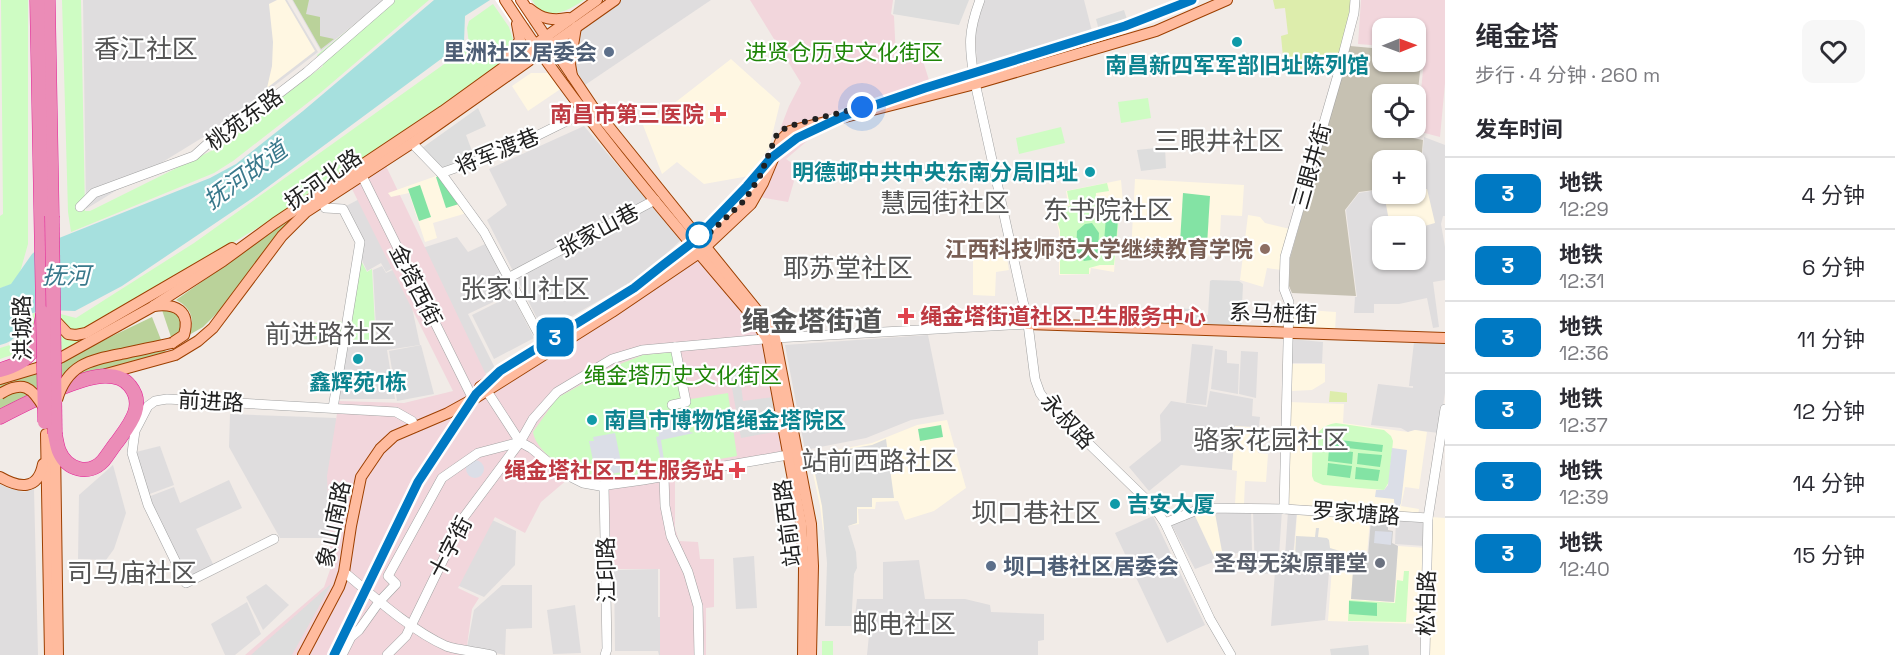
<!DOCTYPE html>
<html lang="zh">
<head>
<meta charset="utf-8">
<style>
  body { margin:0; font-family:"Space Grotesk","Noto Sans SC",sans-serif; background:#f7f7f7; color:#2b2b33; height:100vh; display:flex; flex-direction:column; font-size:22px; white-space:nowrap }
  * { box-sizing:border-box; margin:0 }
  p { font-size:20px; color:#7c7c81 }
  .icon { flex:none; width:33px; height:33px; fill:none; stroke:currentColor; stroke-width:2; stroke-linecap:round; stroke-linejoin:round }
  .map { position:relative; flex:1; overflow:hidden }
  .sheet { display:flex; flex-direction:column; background:#fff; width:450px }
  .sheet>* { flex:none }
  .badge { padding:0 12px; border-radius:9px; font-size:21px; line-height:39px }
  .needle { width:39px; rotate:89deg }
  .controls { position:absolute; left:1372px; top:18px; display:grid; gap:12px }
  .controls a { display:grid; place-items:center; width:54px; height:54px; border-radius:12px; background:#fff; box-shadow:0 2px 4px #0004; font-size:30px }
  .you { position:absolute; width:30px; height:30px; margin:-15px; border:4px solid #fff; border-radius:50%; background:#1a73e8; box-shadow:0 0 0 9px #1a73e833 }
  .map>.badge { position:absolute; translate:-50% -50%; box-shadow:0 0 0 3px #fff }
  h2 { padding:0 30px; font-size:22px; line-height:54px }
  .round { display:grid; place-items:center; flex:none; width:63px; height:63px; border-radius:12px; background:#f7f7f7 }
  .overview { display:flex; align-items:center; justify-content:space-between; height:102px; padding:0 30px }
  h1 { font-size:28px; font-weight:600; line-height:45px }
  ul { padding:0; list-style:none }
  li { display:flex; align-items:center; gap:18px; height:72px; padding:0 30px; border-top:2px solid #e1e1e2 }
  li div { flex:1 }
  li b { display:block; font-size:22px }
  li em { font-style:normal }
  li .badge { min-width:66px; font-weight:700; text-align:center }
  main { display:flex; flex:1; min-height:0 }
  .map>svg:first-child { display:block }
  .residential { fill:#dfddde; fill-rule:evenodd }
  .commercial { fill:#f2d6dc }
  .education { fill:#fff7e2 }
  .religious { fill:#cfcfcf }
  .construction { fill:#c6c1b2 }
  .grass { fill:#ddedac }
  .forest { fill:#bad29a }
  .park { fill:#cefcc3 }
  .pitch { fill:#83e3a4 }
  .parking { fill:#ddd }
  .plaza { fill:#dbdee7 }
  .water { fill:#a6e0de }
  .pier { fill:#fff }
  .lines { fill:none; stroke-linecap:round; stroke-linejoin:round }
  .minor-casing { stroke:#a2a2a2; stroke-width:10 }
  .major-casing { stroke:#9d3f00; stroke-width:12 }
  .highway-casing { stroke:#e22197; stroke-width:15 }
  .minor { stroke:#fff; stroke-width:9 }
  .major { stroke:#ffbb9e; stroke-width:10 }
  .highway { stroke:#eb8cb7; stroke-width:14 }
  .major-bridge-casing { stroke:#9d3f00; stroke-width:12; stroke-linecap:butt }
  .highway-bridge-casing { stroke:#e22197; stroke-width:15; stroke-linecap:butt }
  .major-bridge { stroke:#ffbb9e; stroke-width:10 }
  .highway-bridge { stroke:#eb8cb7; stroke-width:14 }
  .line-casing { stroke:#fff; stroke-width:14 }
  .line { stroke:#0079c3; stroke-width:9 }
  .walk { stroke:#212121; stroke-width:6; stroke-dasharray:0 10.8 }
  .culture-dot { fill:#0f9aa8; stroke:#fff; stroke-width:2 }
  .service-dot { fill:#5c6f8a; stroke:#fff; stroke-width:2 }
  .health-dot { fill:#e0444e; stroke:#fff; stroke-width:2 }
  .stop-dot { fill:#fff; stroke:#0079c3; stroke-width:3 }
  .education-dot { fill:#8d6e63; stroke:#fff; stroke-width:2 }
  .worship-dot { fill:#6b7280; stroke:#fff; stroke-width:2 }
  .labels { text-anchor:middle; dominant-baseline:central; stroke-width:4.5; stroke-linejoin:round; paint-order:stroke }
  .service-label { font-size:22px; font-weight:bold; fill:#4e5e75; stroke:#fff; text-anchor:end }
  .park-label { font-size:22px; fill:#1f8508; stroke:#fff }
  .culture-label { font-size:22px; font-weight:bold; fill:#0d838f; stroke:#fff }
  .health-label { font-size:22px; font-weight:bold; fill:#be3a42; stroke:#fff; text-anchor:end }
  .street-label { font-size:22px; fill:#212121; stroke:#fff }
  .education-label { font-size:22px; font-weight:bold; fill:#785e54; stroke:#fff; text-anchor:end }
  .worship-label { font-size:22px; font-weight:bold; fill:#5b616d; stroke:#fff; text-anchor:end }
  .water-label { font-size:24px; font-style:italic; fill:#3a798c; stroke:#fff }
  .quarter-label { font-size:26px; fill:#545454; stroke:#fff }
  .district-label { font-size:28px; font-weight:bold; fill:#545454; stroke:#fff }
</style>
</head>
<body>
<main>
<div class="map">
<svg width="1445" height="655" viewBox="0 0 1445 655">
  <rect width="100%" height="100%" fill="#f1ebe7"/>
  <g class="residential">
    <path d="M83 0H287L318 52 223 125 86 209Z"/>
    <path d="M292 0H384L321 51Z"/>
    <path d="M620 0H711L585 85 572 63 579 28Z"/>
    <path d="M985 0H1084L1094 39 981 73 977 67 975 30Z"/>
    <path d="M584 126 681 240 642 276 544 332 487 220 507 205 489 169Z"/>
    <path d="M1424 137 1445 145V216H1443L1441 224 1445 247V280L1433 282 1439 327 1433 328 1427 298 1399 304H1374V313H1354L1355 297H1357L1346 210 1359 193 1383 189V194H1416V189H1419ZM1383 226H1416V260H1383Z"/>
    <path d="M367 195 402 263 386 272 381 263 367 271 360 256 363 239 346 206Z"/>
    <path d="M457 237 468 252 485 244 512 293 468 314 495 368 478 378 416 250Z"/>
    <path d="M403 265 420 345 387 350 395 399H337L347 340 377 347 373 270 382 266 386 273Z"/>
    <path d="M512 295 534 338 494 359 472 315Z"/>
    <path d="M928 335 944 414 911 420 866 438 805 450 785 345Z"/>
    <path d="M1290 339 1323 342 1322 363H1289Z"/>
    <path d="M1414 342 1445 343V393L1439 433 1415 430 1408 432 1401 428 1371 425 1378 384 1413 388V386H1409Z"/>
    <path d="M1192 344 1213 346 1206 405 1186 403Z"/>
    <path d="M421 345 434 394 397 401 389 351Z"/>
    <path d="M1215 349 1227 351V363L1239 364 1238 394 1211 389Z"/>
    <path d="M1241 351 1258 352 1256 398 1239 394Z"/>
    <path d="M1210 391 1253 399 1252 416 1260 417 1259 427 1235 426 1232 470 1181 465 1149 491 1129 467 1161 441 1160 415 1171 401 1207 407Z"/>
    <path d="M230 414 336 418 338 483 330 538H280L229 447Z"/>
    <path d="M160 446 174 485 147 495 136 452Z"/>
    <path d="M113 465 126 513 114 549 106 560 78 559 79 495Z"/>
    <path d="M229 480 242 508 196 529 214 566 187 579 148 497 174 487 180 503Z"/>
    <path d="M0 484 8 488 24 492 34 489 38 655H0Z"/>
    <path d="M1202 510H1251L1252 552 1237 553 1195 569 1170 522Z"/>
    <path d="M1253 510H1282L1278 571H1284L1288 511H1297L1293 557 1330 560 1325 620 1271 626 1275 571 1278 570 1275 569 1274 574 1255 573Z"/>
    <path d="M473 511 516 531 515 565 484 597 441 578Z"/>
    <path d="M1153 516 1205 625 1167 643 1115 533Z"/>
    <path d="M1396 519 1426 521 1425 546 1395 544Z"/>
    <path d="M668 542 695 606V655H659L658 651H615L614 570 658 569V617H686L661 567Z"/>
    <path d="M754 556 757 608 736 609 733 558Z"/>
    <path d="M919 560 925 599H965L990 605 991 612 1044 614V640L1038 641V655H867L869 635 853 633 857 599H883V562Z"/>
    <path d="M266 584 289 605 263 630 246 597Z"/>
    <path d="M502 585H532V628L506 629 505 655 467 647 474 610Z"/>
    <path d="M247 602 261 634 235 655H225L211 624Z"/>
    <path d="M575 605 581 653 553 654 547 610Z"/>
  </g>
  <g class="commercial">
    <path d="M750 0H893L891 14 894 16 896 59 922 58 935 99 837 125 813 136 786 159 798 167 788 202 754 196 789 106 801 83Z"/>
    <path d="M1361 0H1445V83L1440 137 1417 131 1425 50 1416 49V28H1383V46L1358 44Z"/>
    <path d="M386 166 490 383 701 247 763 319 802 456 675 476V528L679 541 698 542 700 559H714V607L706 608V655H660V569H604L602 487 568 479 541 502 525 533 495 517 458 588 479 598 472 609 466 653 464 655H245L324 587 331 567 327 476 339 401 404 403 453 391 351 187Z"/>
  </g>
  <g class="education">
    <path d="M277 0H285L315 51 267 88 272 66 273 42 269 4Z"/>
    <path d="M731 59 780 103 769 148 749 176 704 184 677 162 662 174 643 125 677 101Z"/>
    <path d="M531 73H552L562 88 528 111 512 86Z"/>
    <path d="M439 175 467 213 433 223 437 238 425 242 409 193 391 197 388 193Z"/>
    <path d="M1135 179 1244 185 1242 216 1221 215 1219 257 1131 252Z"/>
    <path d="M1121 180 1123 203H1097L1098 216H1119L1114 272 1091 268 1090 274 1059 275V232L1054 212 1046 214 1045 209 1068 205 1066 191Z"/>
    <path d="M1427 189 1435 223 1421 227 1390 226 1384 194H1416V190Z"/>
    <path d="M1248 215 1260 217 1265 223 1290 229 1282 270 1267 268 1263 287 1240 280Z"/>
    <path d="M1004 240 1009 270 996 272 995 296 973 295V242Z"/>
    <path d="M1293 309 1336 312 1335 332 1291 329Z"/>
    <path d="M1291 364H1325V382L1312 390 1291 391Z"/>
    <path d="M1288 402 1344 404 1343 423 1408 432 1415 430 1427 432 1419 489 1405 487 1401 506 1419 509 1418 515 1286 504Z"/>
    <path d="M947 420 966 488 934 511 905 520 898 501 876 502 875 509H858L859 524 823 530 820 506 809 455 872 443 917 425Z"/>
    <path d="M1235 426 1259 428 1258 453 1268 454 1266 482 1245 481 1244 504H1235L1237 471 1232 470Z"/>
    <path d="M1215 513 1223 557 1215 559 1195 516Z"/>
    <path d="M1297 515 1370 519 1367 555 1357 569H1348L1342 560 1294 556Z"/>
    <path d="M1431 517 1445 518V655H1428Z"/>
    <path d="M1398 546 1426 548 1421 624 1328 621 1332 568 1353 571 1351 599 1394 602Z"/>
  </g>
  <path class="religious" d="M1371 519 1388 520V530L1393 531 1392 543 1398 546 1394 602 1351 599 1353 571H1357L1368 556Z"/>
  <path class="construction" d="M1350 46 1383 49V62H1416V52L1422 53 1416 109V94H1383V128H1414L1413 138 1423 140 1419 189 1416 188V160H1383L1382 189 1359 192 1345 210 1356 296 1292 293 1289 286 1290 258Z"/>
  <g class="grass">
    <path d="M1273 0H1351L1350 13 1334 72 1284 67 1281 36 1288 34 1285 8 1275 9Z"/>
    <path d="M1330 391 1347 393V402H1329Z"/>
  </g>
  <g class="forest">
    <path d="M293 0H309L306 14 320 17V36L334 39 321 49Z"/>
    <path d="M300 212 226 304 203 327 189 335C196 320 191 307 176 300Z"/>
    <path d="M162 310 178 312 183 328 172 340Z"/>
    <path d="M152 317 167 355 0 415V383L35 373Z"/>
  </g>
  <g class="park">
    <path d="M1 0H28V244L17 283 0 288V216L3 214Z"/>
    <path d="M62 0H81L85 211H90L213 150 323 66 317 55 385 0H429L319 94 233 161 214 173 71 232 68 212Z"/>
    <path d="M532 0H584C569 10 559 15 541 14Z"/>
    <path d="M493 4 509 27 514 43 500 63 481 79 284 212 108 318 67 351 50 358 49 311 76 318 194 243 454 57 469 44 467 28 469 21Z"/>
    <path d="M1148 98 1151 118 1121 123 1118 102Z"/>
    <path d="M1061 127 1065 143 1019 154 1016 138Z"/>
    <path d="M1107 183 1109 191 1096 193 1095 214 1097 217 1119 218 1114 265H1100L1089 268V274H1060V230L1053 209 1070 206 1067 191Z"/>
    <path d="M359 257 367 272 372 269 376 346 348 338Z"/>
    <path d="M35 313C35 344 28 350 0 359V348L13 344 25 318 28 315Z"/>
    <path d="M324 320 343 322 341 342 312 339 314 324Z"/>
    <path d="M675 352 685 400 728 393 737 456C708 461 679 466 651 472 635 475 617 480 601 479 578 478 536 455 533 432L557 398 615 366 643 355Z"/>
    <path d="M1336 423 1384 430 1391 436 1393 441 1389 482 1384 490 1323 485 1314 481 1312 476C1313 454 1308 427 1336 423Z"/>
    <path d="M1404 571H1409L1406 622 1348 621 1349 600 1395 603 1397 580 1403 581Z"/>
    <rect x="822" y="641" width="11" height="14"/>
  </g>
  <g class="pitch">
    <path d="M439 176 459 204 446 208 436 177Z"/>
    <path d="M420 185 431 217 419 221 408 189Z"/>
    <path d="M1183 193 1210 196 1207 245 1180 243Z"/>
    <path d="M1106 217 1118 218 1116 243 1104 242Z"/>
    <path d="M1092 223 1099 233 1098 253 1091 260 1084 261 1076 252 1077 231 1085 224Z"/>
    <path d="M941 425 943 437 920 441 918 429Z"/>
    <path d="M1331 439 1383 445 1382 452 1330 446Z"/>
    <path d="M1329 449 1353 452 1352 464 1328 461Z"/>
    <path d="M1358 453 1382 455 1380 467 1357 464Z"/>
    <path d="M1328 463 1352 466 1350 478 1327 475Z"/>
    <path d="M1356 467 1380 470 1378 481 1355 479Z"/>
    <path d="M1349 601 1377 603V616L1349 614Z"/>
  </g>
  <g class="parking">
    <path d="M895 0H969L959 25 893 14Z"/>
    <path d="M1124 10 1130 29 1101 38 1096 19Z"/>
    <path d="M478 108 486 126 466 135 475 159 441 171 422 148Z"/>
    <path d="M1165 147 1166 168 1141 171 1137 150Z"/>
    <path d="M1212 280 1239 281 1243 284 1241 329 1151 324V307L1193 309V314L1208 315 1210 281Z"/>
    <path d="M739 369 743 401 774 397 780 431 741 438 729 371Z"/>
    <path d="M886 439 894 498H872V507H857V523L848 526 856 552 857 568 854 574 851 626H825L827 563 822 506 811 455 872 445Z"/>
    <path d="M1316 528H1319L1318 537 1327 538 1329 540 1330 548 1340 551 1339 559 1295 556 1296 536 1315 537Z"/>
    <path d="M332 583 292 655H251Z"/>
    <path d="M1368 645 1369 655H1331L1330 649Z"/>
  </g>
  <g class="plaza">
    <path d="M686 410 690 432 694 433 661 440 664 460 661 461 656 437 659 436 656 416Z"/>
    <path d="M615 433 623 472 604 475 598 485 589 441H594L593 437Z"/>
    <path d="M1392 448 1407 450 1401 503 1395 516 1394 499 1375 497 1376 490H1384L1388 485Z"/>
    <circle cx="475" cy="469" r="9"/>
    <path d="M1375 531 1392 532 1391 545 1374 543Z"/>
  </g>
  <path class="water" d="M434 0H490L465 16 464 42 257 195 122 286 75 311 45 310 25 315C16 331 20 340 0 345V288L11 284 32 254 44 244 210 178 236 164 303 111Z"/>
  <path class="pier" d="M495 0H530L540 15 516 31Z"/>
  <g class="lines">
    <g class="minor-casing">
      <g id="minor">
        <path d="M980 0C968 32 969 45 974 78L1028 324 1035 379 1040 393 1048 404 1154 507 1165 523 1210 619 1231 655"/>
        <path d="M412 143 441 173 484 232 545 346"/>
        <path d="M441 173 510 149 585 112"/>
        <path d="M362 176 470 393"/>
        <path d="M80 207 94 193 194 156 215 137 255 112 307 72 390 0"/>
        <path d="M325 208 343 209 360 242 333 408"/>
        <path d="M508 278 655 200"/>
        <path d="M483 385 520 442 531 448 559 471 583 483 600 486 643 480 788 455"/>
        <path d="M672 405 686 402 675 347"/>
        <path d="M664 477 665 506 671 536 688 572 698 606 699 655"/>
        <path d="M604 485 607 649 605 655"/>
        <path d="M1284 509 1289 302 1284 289 1285 257 1337 78 1354 13 1355 0"/>
        <path d="M1165 523 1202 508 1284 509 1428 518"/>
        <path d="M274 539 186 583 148 505 132 453 135 431 148 406 155 401 167 399 396 412 412 421 415 427"/>
        <path d="M344 572C373 596 412 631 446 646 456 650 480 652 492 655"/>
        <path d="M342 655 351 637 359 630 379 602 396 584 388 576 442 478 478 453 520 442"/>
        <path d="M387 655 406 636 464 517 520 442 533 419 557 392 612 359 642 350 775 338 1028 324"/>
        <path d="M1425 655 1428 518 1445 409"/>
      </g>
    </g>
    <g class="major-casing">
      <g id="major">
        <path d="M505 0C578 113 667 216 754 318L767 339 801 523 804 568 803 655"/>
        <path d="M521 0 593 107 772 329 775 338 811 524 813 566 811 655"/>
        <path d="M530 9C542 19 553 21 568 18"/>
        <path d="M508 58 520 40 517 24"/>
        <path d="M572 76 570 64 576 27"/>
        <path d="M738 207 745 200 758 178"/>
        <path d="M154 306C176 303 191 311 184 335L172 343"/>
        <path d="M53 318 68 334 76 335 86 333 232 248"/>
        <path d="M1028 324 1445 338"/>
        <path d="M106 374 175 355 198 341 213 328 282 236 306 212 412 143 615 0"/>
        <path d="M0 379 37 368 62 357 152 307 223 261 275 223 443 111 597 0"/>
        <path d="M480 387 570 330 694 247 722 222"/>
        <path d="M46 434 50 655"/>
        <path d="M55 446 58 655"/>
        <path d="M0 477C19 488 38 491 43 464"/>
        <path d="M303 655 339 587 344 572 351 526 361 477 380 449 394 436 448 413 477 397 612 312 699 253 751 204 763 183 781 140 790 131 975 84 1156 31 1227 0"/>
      </g>
    </g>
    <g class="highway-casing">
      <g id="highway">
        <path d="M48 0 52 216"/>
        <path d="M0 370C34 361 39 345 43 313L37 0"/>
        <path d="M0 417C23 405 81 375 106 376 116 376 124 378 130 386 146 406 129 425 117 442 112 448 108 455 103 461 89 476 67 470 59 451 57 446 56 439 55 434"/>
      </g>
    </g>
    <use href="#minor" class="minor"/>
    <use href="#major" class="major"/>
    <use href="#highway" class="highway"/>
    <g class="major-bridge-casing">
      <g id="major-bridge">
        <path d="M0 394C23 380 32 387 44 408"/>
        <path d="M57 400C67 365 89 360 121 354 138 350 155 347 172 343"/>
      </g>
    </g>
    <g class="highway-bridge-casing">
      <g id="highway-bridge">
        <path d="M52 216 55 434"/>
        <path d="M43 313 45 422"/>
      </g>
    </g>
    <use href="#major-bridge" class="major-bridge"/>
    <use href="#highway-bridge" class="highway-bridge"/>
  </g>
  <g class="lines">
    <g class="line-casing">
      <path id="line" d="M334 655 418 482 476 394 500 371 634 288 663 265 693 242 747 186 771 158 797 138 846 115 925 88 1125 26 1192 0"/>
    </g>
    <use href="#line" class="line"/>
    <path class="walk" d="M699 235 700 242 745 200 760 176 776 136 784 129 796 124 862 107"/>
  </g>
  <g class="culture-dot">
    <circle cx="1237" cy="42" r="6"/>
    <circle cx="1090" cy="172" r="6"/>
    <circle cx="358" cy="359" r="6"/>
    <circle cx="592" cy="420" r="6"/>
    <circle cx="1115" cy="504" r="6"/>
  </g>
  <g class="service-dot">
    <circle cx="609" cy="52" r="6"/>
    <circle cx="991" cy="566" r="6"/>
  </g>
  <g class="health-dot">
    <path d="M715 105h6v6h6v6h-6v6h-6v-6h-6v-6h6z"/>
    <path d="M903 307h6v6h6v6h-6v6h-6v-6h-6v-6h6z"/>
    <path d="M734 461h6v6h6v6h-6v6h-6v-6h-6v-6h6z"/>
  </g>
  <circle class="stop-dot" cx="699" cy="235" r="12"/>
  <circle class="education-dot" cx="1265" cy="249" r="6"/>
  <circle class="worship-dot" cx="1380" cy="563" r="6"/>
  <g class="labels">
    <g class="service-label">
      <text x="597" y="52">里洲社区居委会</text>
      <text x="1003" y="566" text-anchor="start">坝口巷社区居委会</text>
    </g>
    <g class="park-label">
      <text x="844" y="52">进贤仓历史文化街区</text>
      <text x="683" y="375">绳金塔历史文化街区</text>
    </g>
    <g class="culture-label">
      <text x="1237" y="65">南昌新四军军部旧址陈列馆</text>
      <text x="1078" y="172" text-anchor="end">明德邨中共中央东南分局旧址</text>
      <text x="358" y="382">鑫辉苑1栋</text>
      <text x="604" y="420" text-anchor="start">南昌市博物馆绳金塔院区</text>
      <text x="1127" y="504" text-anchor="start">吉安大厦</text>
    </g>
    <g class="health-label">
      <text x="704" y="114">南昌市第三医院</text>
      <text x="920" y="316" text-anchor="start">绳金塔街道社区卫生服务中心</text>
      <text x="724" y="470">绳金塔社区卫生服务站</text>
    </g>
    <g class="street-label">
      <text transform="translate(244 119) rotate(-36)">桃苑东路</text>
      <text transform="translate(497 151) rotate(-22)">将军渡巷</text>
      <text transform="translate(1311 166) rotate(-74)">三眼井街</text>
      <text transform="translate(323 179) rotate(-35)">抚河北路</text>
      <text transform="translate(598 230) rotate(-28)">张家山巷</text>
      <text transform="translate(416 285) rotate(63)">金塔西街</text>
      <text transform="translate(1273 313) rotate(2)">系马桩街</text>
      <text transform="translate(22 328) rotate(-91)">洪城路</text>
      <text transform="translate(211 401) rotate(3)">前进路</text>
      <text transform="translate(1068 421) rotate(47)">永叔路</text>
      <text transform="translate(1356 513) rotate(4)">罗家塘路</text>
      <text transform="translate(787 523) rotate(-97)">站前西路</text>
      <text transform="translate(333 524) rotate(-78)">象山南路</text>
      <text transform="translate(450 547) rotate(-62)">十字街</text>
      <text transform="translate(606 570) rotate(-91)">江印路</text>
      <text transform="translate(1426 603) rotate(-89)">松柏路</text>
    </g>
    <g class="education-label">
      <text x="1253" y="249">江西科技师范大学继续教育学院</text>
    </g>
    <g class="worship-label">
      <text x="1368" y="563">圣母无染原罪堂</text>
    </g>
    <g class="water-label">
      <text transform="translate(245 175) rotate(-36)">抚河故道</text>
      <text x="66" y="275">抚河</text>
    </g>
    <g class="quarter-label">
      <text x="146" y="49">香江社区</text>
      <text x="1219" y="141">三眼井社区</text>
      <text x="945" y="203">慧园街社区</text>
      <text x="1108" y="210">东书院社区</text>
      <text x="848" y="268">耶苏堂社区</text>
      <text x="525" y="289">张家山社区</text>
      <text x="330" y="334">前进路社区</text>
      <text x="1271" y="440">骆家花园社区</text>
      <text x="879" y="461">站前西路社区</text>
      <text x="1036" y="513">坝口巷社区</text>
      <text x="132" y="573">司马庙社区</text>
      <text x="904" y="624">邮电社区</text>
    </g>
    <g class="district-label">
      <text x="812" y="321">绳金塔街道</text>
    </g>
  </g>
</svg>
<div class="controls">
<a><svg class="needle" viewBox="-14 -14 28 28"><path d="M0-13l5 13h-10z" fill="#e53935"/><path d="M0 13l5-13h-10z" fill="#7c7c81"/></svg></a>
<a><svg class="icon" aria-label="locate" viewBox="0 0 24 24"><circle cx="12" cy="12" r="6"/><path d="M12 2v4M12 18v4M2 12h4M18 12h4"/></svg></a>
<a>+</a>
<a>−</a>
</div>
<div class="you" style="left:862px;top:107px"></div>
<b class="badge" style="left:555px;top:337px;background:#0079c3;color:#fff">3</b>
</div>
<section class="sheet">
<div class="overview"><div><h1>绳金塔</h1><p>步行 · 4 分钟 · 260 m</p></div><a class="round"><svg class="icon" aria-label="heart" viewBox="0 0 24 24"><path d="M12 20l-8-8c-3-5 5-10 8-4 3-6 11-1 8 4z"/></svg></a></div>
<h2>发车时间</h2>
<ul>
<li><span class="badge" style="background:#0079c3;color:#fff">3</span><div><b>地铁</b><p>12:29</p></div><em>4 分钟</em></li>
<li><span class="badge" style="background:#0079c3;color:#fff">3</span><div><b>地铁</b><p>12:31</p></div><em>6 分钟</em></li>
<li><span class="badge" style="background:#0079c3;color:#fff">3</span><div><b>地铁</b><p>12:36</p></div><em>11 分钟</em></li>
<li><span class="badge" style="background:#0079c3;color:#fff">3</span><div><b>地铁</b><p>12:37</p></div><em>12 分钟</em></li>
<li><span class="badge" style="background:#0079c3;color:#fff">3</span><div><b>地铁</b><p>12:39</p></div><em>14 分钟</em></li>
<li><span class="badge" style="background:#0079c3;color:#fff">3</span><div><b>地铁</b><p>12:40</p></div><em>15 分钟</em></li>
</ul>
</section>
</main>
</body>
</html>
